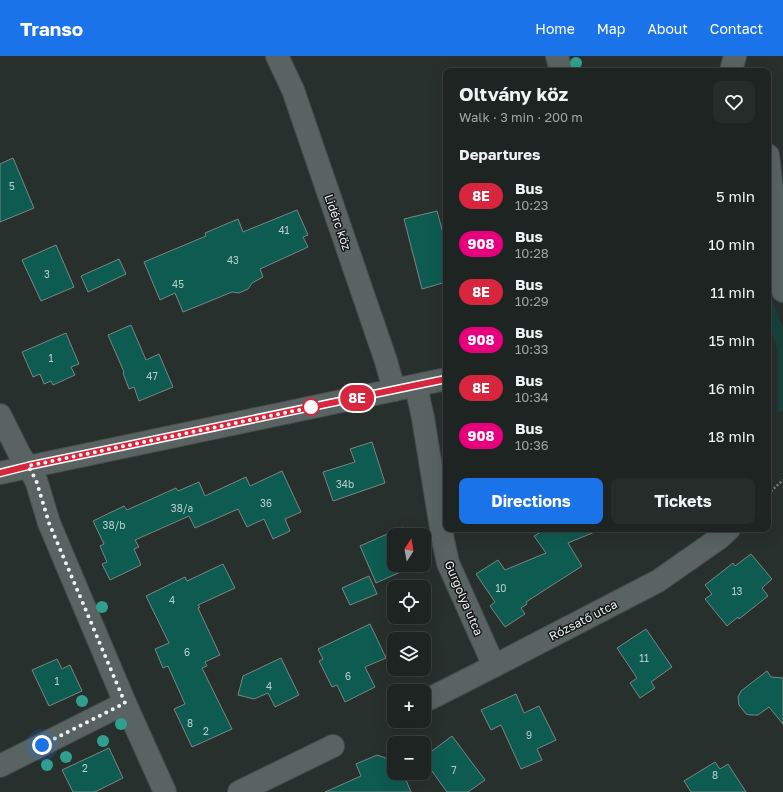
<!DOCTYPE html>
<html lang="en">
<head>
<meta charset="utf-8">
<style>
  body { margin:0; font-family:"Golos Text",sans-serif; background:#262c2a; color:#f1f3f6; height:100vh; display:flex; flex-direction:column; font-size:15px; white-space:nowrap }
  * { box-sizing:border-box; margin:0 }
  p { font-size:13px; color:#a1a4a5 }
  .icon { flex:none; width:22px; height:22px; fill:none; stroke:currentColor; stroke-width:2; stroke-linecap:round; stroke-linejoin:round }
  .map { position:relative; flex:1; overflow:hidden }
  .drawer { position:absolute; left:443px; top:12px; width:328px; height:464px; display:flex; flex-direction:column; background:#1e2422; border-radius:8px; box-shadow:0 4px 16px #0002,0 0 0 1px #3c4140 }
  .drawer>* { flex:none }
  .badge { padding:0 8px; border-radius:13px; font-size:14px; line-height:26px }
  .needle { width:26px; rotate:11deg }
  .tools { position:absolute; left:387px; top:472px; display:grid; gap:8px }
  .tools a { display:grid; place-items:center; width:44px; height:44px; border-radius:8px; background:#1e2422; box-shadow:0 4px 16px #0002,0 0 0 1px #3c4140; font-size:20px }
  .you { position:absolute; width:20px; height:20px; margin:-10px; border:3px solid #fff; border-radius:50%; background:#1a73e8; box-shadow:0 0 0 6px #1a73e833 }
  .map>.badge { position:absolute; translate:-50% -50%; box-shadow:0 0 0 2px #fff }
  h2 { padding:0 16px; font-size:15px; line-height:36px }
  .round { display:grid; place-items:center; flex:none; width:42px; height:42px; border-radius:8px; background:#262c2a }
  .overview { display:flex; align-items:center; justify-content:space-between; height:68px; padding:0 16px }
  h1 { font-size:19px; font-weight:700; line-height:30px }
  .primary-button { display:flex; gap:8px; margin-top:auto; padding:8px 16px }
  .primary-button a { flex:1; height:46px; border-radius:8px; background:#1a73e8; color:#fff; font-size:16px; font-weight:700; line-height:46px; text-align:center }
  .primary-button a+a { background:#262c2a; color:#f1f3f6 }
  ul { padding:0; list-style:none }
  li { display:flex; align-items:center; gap:12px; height:48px; padding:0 16px }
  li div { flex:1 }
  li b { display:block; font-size:15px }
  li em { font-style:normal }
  li .badge { min-width:44px; font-weight:700; text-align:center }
  header { display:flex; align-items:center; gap:24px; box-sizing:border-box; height:56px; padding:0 20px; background:#1a73e8; color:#fff }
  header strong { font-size:19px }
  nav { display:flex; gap:22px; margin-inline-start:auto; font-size:14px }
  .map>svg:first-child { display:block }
  .green { fill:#18423b }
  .building { fill:#0e5b51; stroke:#7b8583 }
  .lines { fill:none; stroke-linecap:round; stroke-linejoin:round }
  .minor-casing { stroke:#464d4c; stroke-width:24 }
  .path { stroke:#757c7a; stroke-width:2.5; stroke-dasharray:2 2; stroke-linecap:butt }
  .minor { stroke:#596361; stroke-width:22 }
  .tree { fill:#319f90 }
  .line-casing { stroke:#fff; stroke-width:9 }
  .line { stroke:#d7263d; stroke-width:6 }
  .walk { stroke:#f0f5f4; stroke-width:4; stroke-dasharray:0 7.2 }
  .stop-dot { fill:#fff; stroke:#d7263d; stroke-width:2 }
  .labels { text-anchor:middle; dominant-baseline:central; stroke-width:3; stroke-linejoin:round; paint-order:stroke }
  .number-label { font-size:10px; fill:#b8cecb }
  .street-label { font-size:12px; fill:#f0f5f4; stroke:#131716 }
</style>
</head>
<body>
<header>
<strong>Transo</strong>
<nav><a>Home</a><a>Map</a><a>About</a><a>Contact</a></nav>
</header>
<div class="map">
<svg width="783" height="736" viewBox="0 0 783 736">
  <rect width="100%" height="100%" fill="#28302e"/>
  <path class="green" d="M768 235 783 272V355L778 356V295L768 264Z"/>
  <g class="building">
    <path d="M13 102 34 152 0 166V108Z"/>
    <path d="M297 154 308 179 303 181 308 191 260 213 263 221 252 227 248 233 239 237 232 236 183 256 175 237 160 244 144 206 206 180 205 177 238 163 243 176Z"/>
    <path d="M437 155 446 188V226L422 233 404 163Z"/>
    <path d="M56 189 74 231 41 245 22 204Z"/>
    <path d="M119 203 126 218 88 236 81 220Z"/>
    <path d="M131 269 146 304 159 298 173 331 139 345 134 331 129 333 123 317 124 316 108 279Z"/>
    <path d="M66 277 79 308 71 311 75 319 53 329 51 325 44 328 40 318 33 321 22 296Z"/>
    <path d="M372 386 385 427 333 445 323 416 355 406 350 393Z"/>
    <path d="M282 415 301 456 285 463 290 475 273 483 264 463 247 471 238 453 195 472 189 460 135 484 139 491 134 493 141 509 110 524 102 508 107 506 100 490 104 488 93 465 124 450 127 454 176 432 178 435 199 426 205 440 246 421 250 430Z"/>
    <path d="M403 471 406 479H394V509H416L376 527 360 490Z"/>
    <path d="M546 473H602L568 487 582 510 526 546 527 548 521 552 525 558 505 571 490 550 495 546 476 518 498 504 505 514 546 497 534 480Z"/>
    <path d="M751 498 772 523 762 532 768 540 739 563 738 561 727 570 705 543 712 538 705 529 733 507 735 510Z"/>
    <path d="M223 508 235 532 198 549 200 551 198 552 220 599 205 606 207 610 202 612 232 673 192 691 174 653 185 648 168 610 163 612 155 593 169 587 146 540 185 521 187 525Z"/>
    <path d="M369 520 377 538 350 549 342 532Z"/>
    <path d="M370 568 386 602 365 611 375 631 345 646 337 629 332 631 319 605 323 603 318 593Z"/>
    <path d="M646 573 672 611 651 626 655 632 640 642 630 627 637 622 617 592Z"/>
    <path d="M281 602 299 639 275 651 268 637 254 643 238 639 243 620Z"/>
    <path d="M57 603 62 613 70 609 82 635 49 650 32 614Z"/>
    <path d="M767 615 771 621 783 622V668L769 651 758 659H751L746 658 739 649 738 641 741 635Z"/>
    <path d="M516 638 524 657 539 650 556 684 537 693 542 704 521 713 501 669 491 674 481 654Z"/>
    <path d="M452 680 485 724 468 736H447L424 704V701Z"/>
    <path d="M109 692 123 722 95 736H73L62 714Z"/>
    <path d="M377 699 394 705V717H403L411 736H325L361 720 356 708Z"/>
    <path d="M715 706 720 713 728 708 746 736H691L684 725Z"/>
  </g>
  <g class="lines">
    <g class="minor-casing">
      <g id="minor">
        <path d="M277 0 293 34 386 305 394 334"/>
        <path d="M557 0 561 15"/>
        <path d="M731 15 735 0"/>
        <path d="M768 99 783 235"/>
        <path d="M416 330 423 362 443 484 448 507 494 610"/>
        <path d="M0 359 20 399 36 424 49 467 125 647 165 736"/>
        <path d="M0 417 28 411 446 323"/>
        <path d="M429 643 494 610 658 525 718 483 729 473"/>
        <path d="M0 710 125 647"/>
        <path d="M239 736 333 690"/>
      </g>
    </g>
    <path class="path" d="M768 438 783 424"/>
    <use href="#minor" class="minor"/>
  </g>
  <g class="tree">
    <circle cx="576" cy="7" r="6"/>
    <circle cx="102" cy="551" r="6"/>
    <circle cx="82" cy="645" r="6"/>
    <circle cx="121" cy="668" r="6"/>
    <circle cx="103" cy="685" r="6"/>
    <circle cx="66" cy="701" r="6"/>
    <circle cx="47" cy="709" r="6"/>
  </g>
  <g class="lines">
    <g class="line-casing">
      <path id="line" d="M0 417 28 410 446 323"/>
    </g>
    <use href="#line" class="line"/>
    <path class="walk" d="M42 689 125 647 49 467 36 424 28 410 318 350 311 351"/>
  </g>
  <circle class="stop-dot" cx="311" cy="351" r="8"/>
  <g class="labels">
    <g class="number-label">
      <text x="12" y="130">5</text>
      <text x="284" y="174">41</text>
      <text x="233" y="204">43</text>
      <text x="47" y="218">3</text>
      <text x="178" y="228">45</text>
      <text x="51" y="302">1</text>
      <text x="152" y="320">47</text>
      <text x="345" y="428">34b</text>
      <text x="266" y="447">36</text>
      <text x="182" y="452">38/a</text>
      <text x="114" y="469">38/b</text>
      <text x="501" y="532">10</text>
      <text x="737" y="535">13</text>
      <text x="172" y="544">4</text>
      <text x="187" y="596">6</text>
      <text x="644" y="602">11</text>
      <text x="348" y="620">6</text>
      <text x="57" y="625">1</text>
      <text x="269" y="630">4</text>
      <text x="190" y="667">8</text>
      <text x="206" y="675">2</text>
      <text x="529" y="679">9</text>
      <text x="85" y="712">2</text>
      <text x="454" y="714">7</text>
      <text x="715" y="719">8</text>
    </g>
    <g class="street-label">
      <text transform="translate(338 166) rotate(71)">Lidérc köz</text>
      <text transform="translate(464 542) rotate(67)">Gurgolya utca</text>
      <text transform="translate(583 564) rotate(-27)">Rózsatő utca</text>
    </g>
  </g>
</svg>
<div class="tools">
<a><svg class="needle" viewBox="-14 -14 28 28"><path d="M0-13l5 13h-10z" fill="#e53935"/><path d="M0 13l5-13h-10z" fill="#a1a4a5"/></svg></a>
<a><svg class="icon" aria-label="locate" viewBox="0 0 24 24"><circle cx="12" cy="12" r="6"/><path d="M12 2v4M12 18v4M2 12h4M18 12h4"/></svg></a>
<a><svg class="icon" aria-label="layers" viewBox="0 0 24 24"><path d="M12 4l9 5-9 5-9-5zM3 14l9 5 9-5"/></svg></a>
<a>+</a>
<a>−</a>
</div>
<div class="you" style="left:42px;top:689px"></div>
<b class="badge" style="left:357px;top:342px;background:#d7263d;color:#fff">8E</b>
<section class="drawer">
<div class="overview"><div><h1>Oltvány köz</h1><p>Walk · 3 min · 200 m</p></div><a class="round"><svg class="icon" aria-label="heart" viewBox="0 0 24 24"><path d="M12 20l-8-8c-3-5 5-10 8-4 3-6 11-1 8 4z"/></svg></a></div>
<h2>Departures</h2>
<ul>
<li><span class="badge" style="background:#d7263d;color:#fff">8E</span><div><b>Bus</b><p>10:23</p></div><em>5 min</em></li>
<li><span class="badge" style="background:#e6007e;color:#fff">908</span><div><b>Bus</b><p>10:28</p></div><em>10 min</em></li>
<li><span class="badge" style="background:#d7263d;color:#fff">8E</span><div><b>Bus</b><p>10:29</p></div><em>11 min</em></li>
<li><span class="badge" style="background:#e6007e;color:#fff">908</span><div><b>Bus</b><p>10:33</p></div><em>15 min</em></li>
<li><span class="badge" style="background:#d7263d;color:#fff">8E</span><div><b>Bus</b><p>10:34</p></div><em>16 min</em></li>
<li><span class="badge" style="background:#e6007e;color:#fff">908</span><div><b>Bus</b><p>10:36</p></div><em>18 min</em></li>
</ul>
<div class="primary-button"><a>Directions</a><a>Tickets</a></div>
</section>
</div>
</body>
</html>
